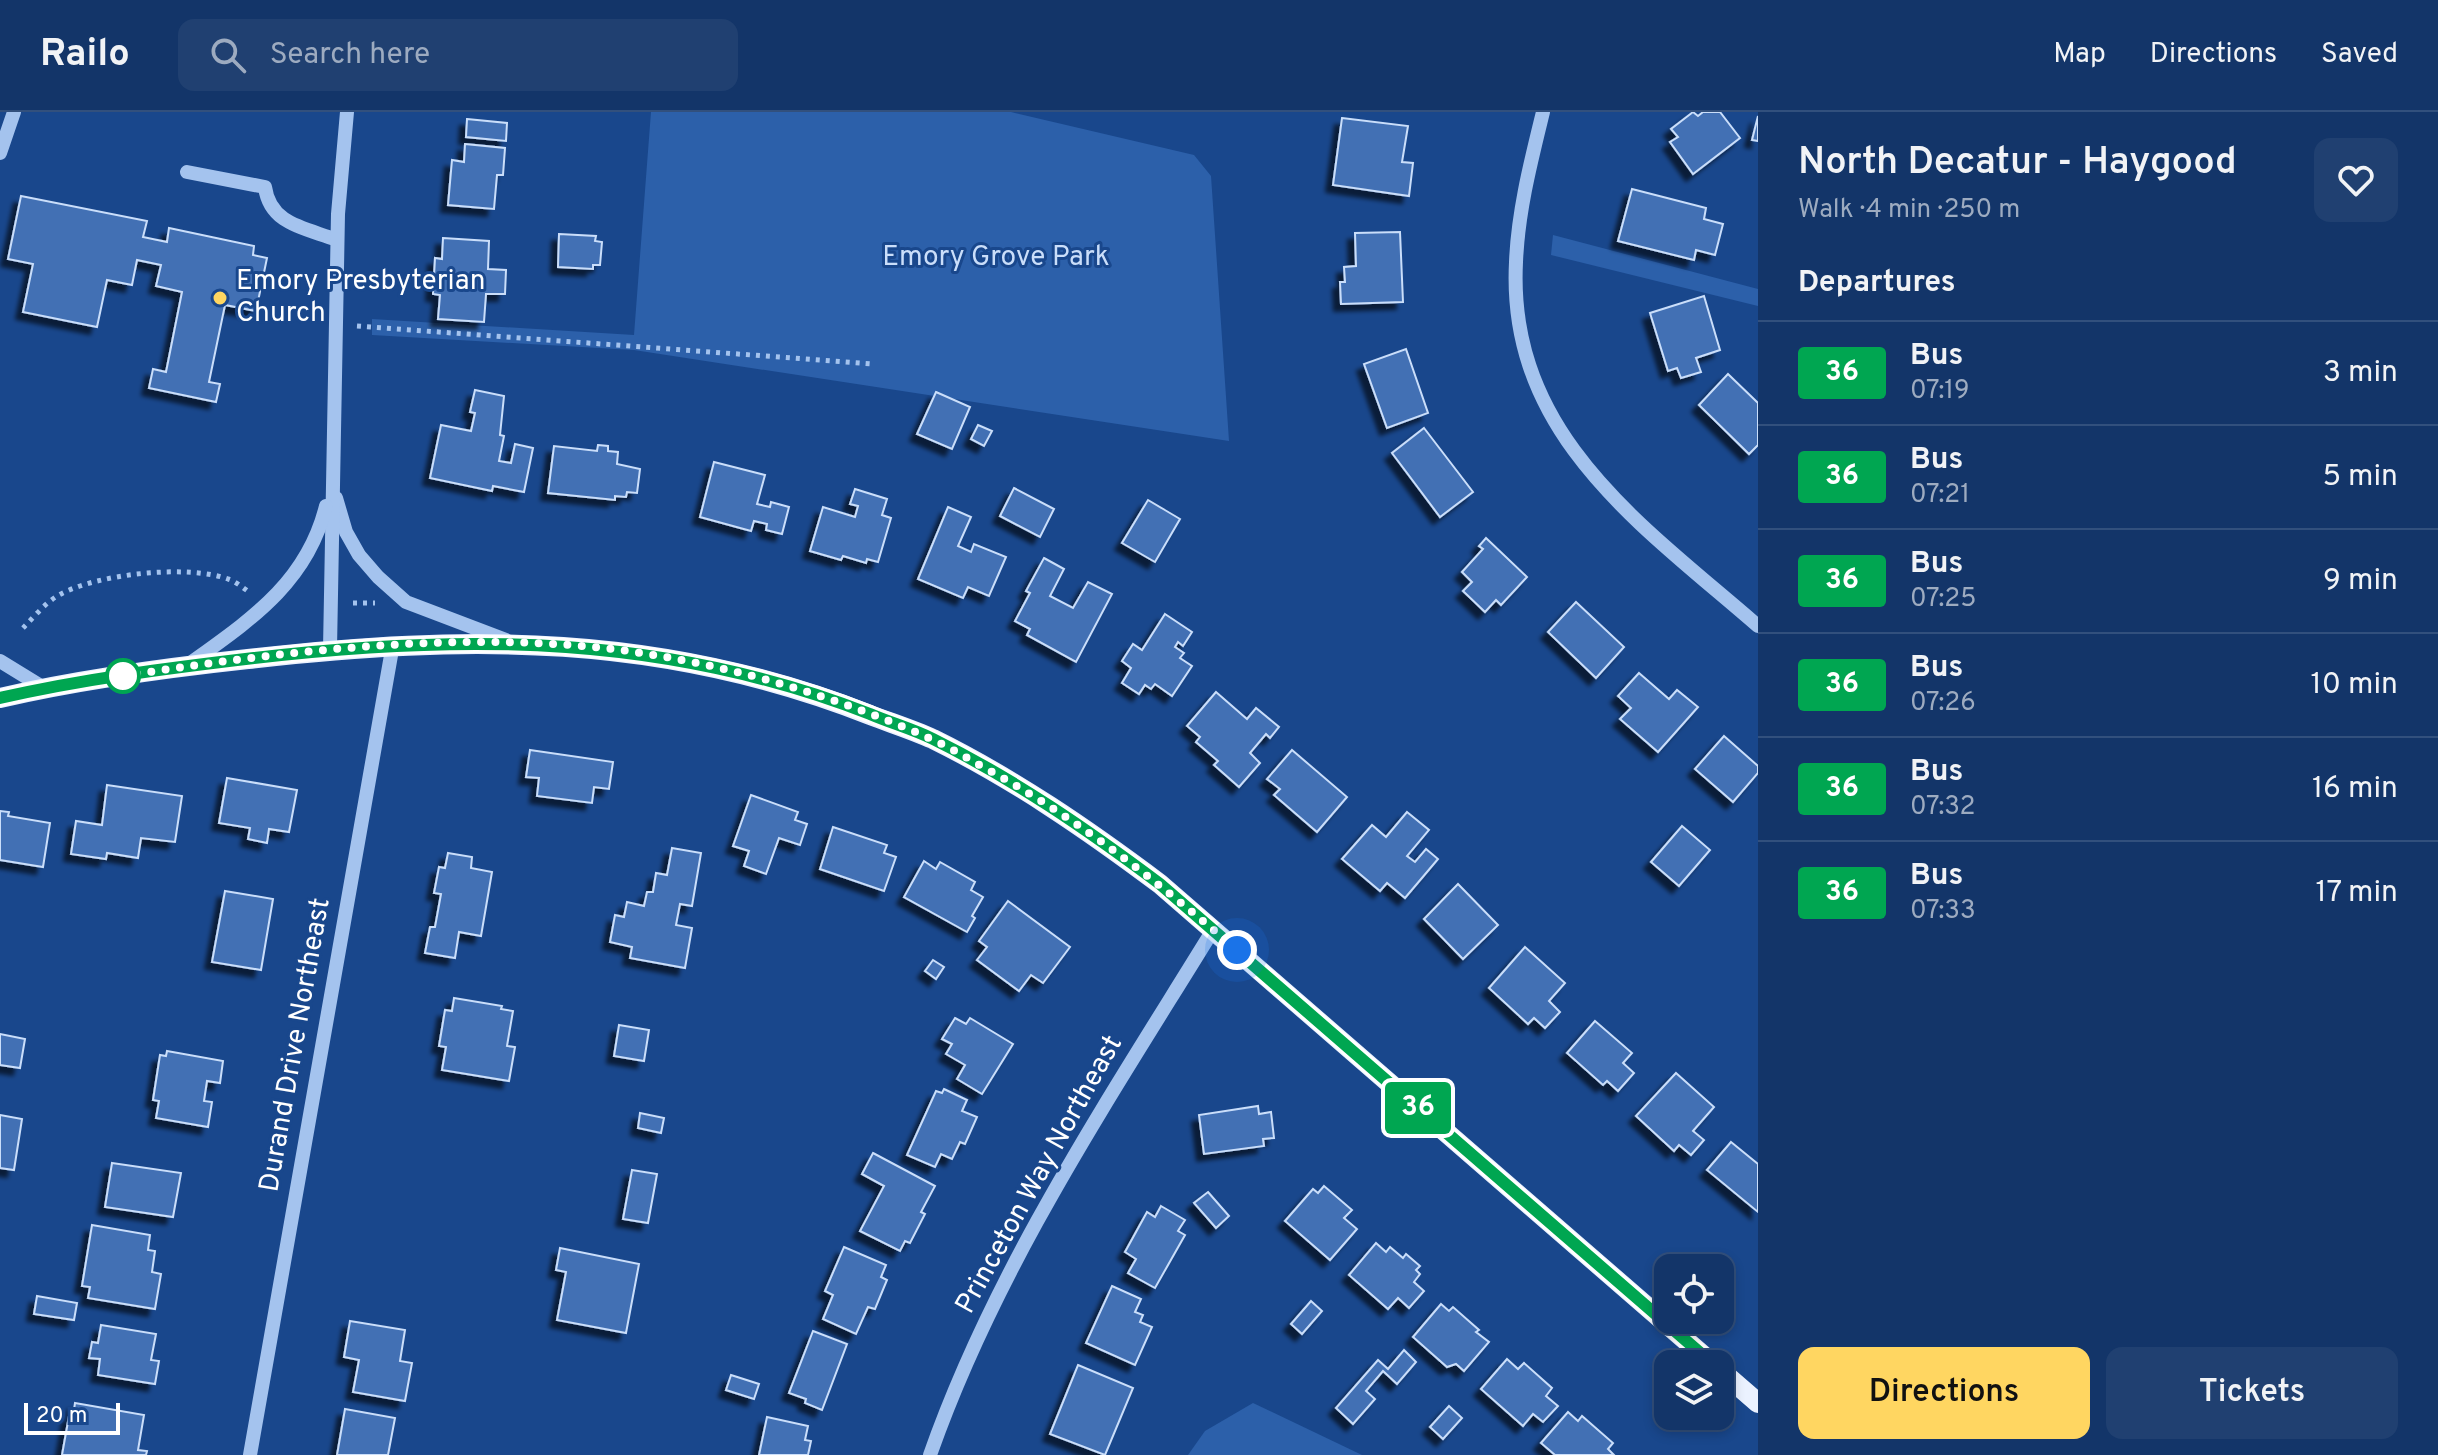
<!DOCTYPE html>
<html lang="en">
<head>
<meta charset="utf-8">
<style>
  body { margin:0; font-family:Overpass,sans-serif; background:#204071; color:#f1f3f6; height:100vh; display:flex; flex-direction:column; font-size:30px; white-space:nowrap }
  * { box-sizing:border-box; margin:0 }
  p { font-size:26px; color:#9dabc0 }
  .icon { flex:none; width:44px; height:44px; fill:none; stroke:currentColor; stroke-width:2; stroke-linecap:round; stroke-linejoin:round }
  .map { position:relative; flex:1; overflow:hidden }
  .sheet { display:flex; flex-direction:column; background:#133569; width:680px }
  .sheet>* { flex:none }
  .badge { padding:0 16px; border-radius:6px; font-size:28px; line-height:52px }
  .tools { position:absolute; left:1654px; top:1142px; display:grid; gap:16px }
  .tools a { display:grid; place-items:center; width:80px; height:80px; border-radius:16px; background:#133569; box-shadow:0 4px 12px #0003,0 0 0 2px #32507d; font-size:40px }
  .scale { position:absolute; left:24px; bottom:20px; width:96px; box-sizing:border-box; padding-left:8px; border:4px solid #fff; border-top:0; font-size:22px; line-height:28px; white-space:nowrap; color:#fff; -webkit-text-stroke:6px #19478c; paint-order:stroke }
  .you { position:absolute; width:40px; height:40px; margin:-20px; border:6px solid #fff; border-radius:50%; background:#1a73e8; box-shadow:0 0 0 12px #1a73e833 }
  .map>.badge { position:absolute; translate:-50% -50%; box-shadow:0 0 0 4px #fff }
  h2 { padding:0 40px; font-size:30px; line-height:72px }
  .round { display:grid; place-items:center; flex:none; width:84px; height:84px; border-radius:16px; background:#204071 }
  .headline { display:flex; align-items:center; justify-content:space-between; height:136px; padding:0 40px }
  h1 { font-size:38px; font-weight:600; line-height:60px }
  .cta { display:flex; gap:16px; margin-top:auto; padding:16px 40px }
  .cta a { flex:1; height:92px; border-radius:16px; background:#ffd661; color:#111; font-size:32px; font-weight:600; line-height:92px; text-align:center }
  .cta a+a { background:#204071; color:#f1f3f6 }
  ul { padding:0; list-style:none }
  li { display:flex; align-items:center; gap:24px; height:104px; padding:0 40px; border-top:2px solid #32507d }
  li div { flex:1 }
  li b { display:block; font-size:30px }
  li em { font-style:normal }
  li .badge { min-width:88px; font-weight:700; text-align:center }
  header { display:flex; align-items:center; gap:48px; box-sizing:border-box; height:112px; padding:0 40px; background:#133569; border-bottom:2px solid #32507d }
  header strong { font-size:38px }
  nav { display:flex; gap:44px; margin-inline-start:auto; font-size:28px }
  .search { width:560px; height:72px; background:#204071; display:flex; align-items:center; gap:20px; box-sizing:border-box; padding:0 28px; border-radius:16px; color:#9dabc0; font-size:30px }
  main { display:flex; flex:1; min-height:0 }
  .map>svg:first-child { display:block }
  .green { fill:#2c60aa }
  .building { fill:#4270b4; stroke:#cadefa; stroke-width:2; filter:url(#shadow) }
  .lines { fill:none; stroke-linecap:round; stroke-linejoin:round }
  .path { stroke:#a4c3ee; stroke-width:5; stroke-dasharray:4 6; stroke-linecap:butt }
  .minor { stroke:#a4c3ee; stroke-width:14 }
  .major { stroke:#ebf2ff; stroke-width:20 }
  .line-casing { stroke:#fff; stroke-width:18 }
  .line { stroke:#00a651; stroke-width:12 }
  .walk { stroke:#fff; stroke-width:8; stroke-dasharray:0 14.4 }
  .poi-dot { fill:#ffd661; stroke:#19478c; stroke-width:3 }
  .stop-dot { fill:#fff; stroke:#00a651; stroke-width:4 }
  .labels { text-anchor:middle; dominant-baseline:central; stroke-width:6; stroke-linejoin:round; paint-order:stroke }
  .park-label { font-size:28px; fill:#cadefa; stroke:#19478c }
  .poi-label { font-size:28px; fill:#fff; stroke:#19478c; text-anchor:start }
  .street-label { font-size:28px; fill:#fff; stroke:#19478c }
</style>
</head>
<body>
<header>
<strong>Railo</strong>
<div class="search"><svg class="icon" aria-label="search" viewBox="0 0 24 24"><circle cx="10" cy="10" r="6"/><path d="M15 15l6 6"/></svg>Search here</div>
<nav><a>Map</a><a>Directions</a><a>Saved</a></nav>
</header>
<main>
<div class="map">
<svg width="1758" height="1343" viewBox="0 0 1758 1343">
  <defs>
    <filter id="shadow"><feDropShadow dx="-7" dy="7" stdDeviation="2" flood-color="#0009"/></filter>
  </defs>
  <rect width="100%" height="100%" fill="#19478c"/>
  <g class="green">
    <path d="M651 0H1011L1194 43 1211 64 1229 329 634 238 372 223V207L634 223Z"/>
    <path d="M1553 123 1758 177V194L1551 143Z"/>
    <path d="M1253 1291 1362 1343H1188L1205 1319Z"/>
  </g>
  <g class="building">
    <path d="M1693 0 1698 4 1703 0H1720L1740 26 1693 62 1670 30 1678 25 1671 17Z"/>
    <path d="M1758 4V29L1752 28Z"/>
    <path d="M1342 6 1408 14 1402 50 1413 51 1409 84 1333 73Z"/>
    <path d="M467 7 507 11 506 29 466 25Z"/>
    <path d="M465 32 505 36 503 63H497L494 97 448 93 452 48 464 50Z"/>
    <path d="M1632 77 1706 96 1704 107 1723 112 1715 143 1696 138 1694 148 1618 129Z"/>
    <path d="M21 84 147 109 143 125 167 130 169 116 254 134 253 143 267 146 256 199 225 193 209 270 220 272 216 290 149 276 153 257 166 260 182 180 156 174 161 153 137 148 132 173 107 168 97 215 23 200 33 152 8 147Z"/>
    <path d="M1400 120 1403 190 1341 192 1340 170H1345L1344 155 1356 154 1355 121Z"/>
    <path d="M559 122 596 124 595 129 602 130 600 153H593V157L558 155Z"/>
    <path d="M443 126 489 129 488 157 506 158 505 182H486L484 210 438 207 440 183 433 182 435 146 442 147Z"/>
    <path d="M1704 184 1720 238 1696 246 1701 260 1681 266 1677 256 1668 259 1650 201Z"/>
    <path d="M1406 237 1428 301 1387 316 1364 252Z"/>
    <path d="M1728 262 1758 291V333L1749 342 1699 293Z"/>
    <path d="M475 278 504 284 500 323 504 324 499 349 511 351 515 332 533 336 524 380 493 374 492 379 430 366 441 313 471 319 475 301 470 300Z"/>
    <path d="M936 280 970 295 952 337 917 322Z"/>
    <path d="M978 313 992 319 984 334 971 327Z"/>
    <path d="M1424 316 1473 380 1440 405 1392 341Z"/>
    <path d="M598 333 608 334V339L618 340 617 352 640 357 637 381 627 380 626 385 615 384V388L548 381 554 334 597 339Z"/>
    <path d="M714 350 765 363 757 392 770 395 771 390 789 395 782 422 766 418 767 412 754 409 751 419 700 405Z"/>
    <path d="M1014 376 1054 397 1040 425 1000 404Z"/>
    <path d="M855 377 887 387 882 403 891 406 878 450 867 447 866 451 843 444 841 448 810 439 823 395 855 405 858 394 850 392Z"/>
    <path d="M1148 388 1180 407 1155 450 1122 431Z"/>
    <path d="M948 395 971 405 958 434 971 440 974 432 1006 445 989 484 968 475 963 486 918 467Z"/>
    <path d="M1486 426 1527 465 1501 493 1496 488 1485 500 1463 479 1472 470 1462 460 1483 437 1479 434Z"/>
    <path d="M1044 446 1064 457 1050 484 1073 496 1088 470 1112 482 1076 550 1027 523 1030 517 1015 509 1030 481 1026 479Z"/>
    <path d="M1576 490 1624 535 1596 566 1548 520Z"/>
    <path d="M1165 502 1192 520 1183 534 1178 530 1175 535 1184 541 1180 546 1192 554 1172 584 1155 572 1151 577 1145 573 1139 582 1122 571 1131 556 1122 549 1133 532 1142 538Z"/>
    <path d="M1639 561 1669 587 1677 578 1698 595 1658 640 1620 607 1631 596 1618 584Z"/>
    <path d="M1216 580 1247 607 1256 596 1279 615 1270 626 1266 622 1250 641 1260 651 1239 675 1214 653 1218 649 1196 630 1200 625 1187 614Z"/>
    <path d="M1724 624 1758 654V661L1733 690 1695 657Z"/>
    <path d="M530 638 613 650 609 677 594 675 592 691 537 684 539 666 526 665Z"/>
    <path d="M1292 638 1347 685 1317 720 1274 683 1280 677 1267 667Z"/>
    <path d="M227 666 297 678 289 720 269 717 267 731 248 727 250 716 219 711Z"/>
    <path d="M107 673 182 684 175 730 141 726 138 746 107 741 106 747 71 742 76 709 102 713Z"/>
    <path d="M751 683 798 700 795 708 807 712 800 733 779 726 766 762 744 754 749 739 733 734Z"/>
    <path d="M0 699 9 700 8 704 50 711 43 755 0 748Z"/>
    <path d="M1407 700 1429 718 1407 744 1415 750 1426 737 1438 747 1405 786 1387 771 1380 779 1342 747 1372 713 1386 725Z"/>
    <path d="M1682 714 1710 738 1679 774 1651 750Z"/>
    <path d="M833 715 887 733 884 741 896 745 884 779 820 757Z"/>
    <path d="M672 736 701 741 692 794 680 792 676 813 692 816 685 856 630 846 632 835 610 830 615 803 624 805 627 790 644 794 647 780H653L656 761 667 763Z"/>
    <path d="M448 741 472 745 471 756 492 760 481 824 459 820 455 846 425 841 430 815H435L441 782 434 781 439 755 445 756Z"/>
    <path d="M924 749 936 757 940 750 975 770 971 778 983 785 972 804 975 806 967 820 904 785Z"/>
    <path d="M1458 772 1498 813 1463 847 1424 807Z"/>
    <path d="M225 779 273 787 261 858 212 850Z"/>
    <path d="M1008 789 1070 835 1043 871 1031 863 1019 879 977 848 987 835 979 829Z"/>
    <path d="M1525 835 1565 871 1549 889 1560 900 1545 916 1534 906 1528 912 1489 876Z"/>
    <path d="M933 848 944 855 936 867 925 859Z"/>
    <path d="M454 886 502 894 501 897 513 899 507 934 515 935 509 969 442 958 446 935 439 934 445 898 452 899Z"/>
    <path d="M955 906 966 912 970 906 1013 932 982 982 957 967 965 953 946 942 952 932 942 927Z"/>
    <path d="M1595 909 1632 941 1623 951 1634 961 1618 979 1607 969 1603 973 1567 941Z"/>
    <path d="M619 913 649 918 644 949 614 944Z"/>
    <path d="M0 922 25 927 20 956 0 953Z"/>
    <path d="M167 939 223 949 220 971 207 969 204 989 212 990 208 1015 156 1006 159 989 153 988 160 943 166 944Z"/>
    <path d="M1676 961 1714 995 1693 1019 1704 1028 1691 1043 1679 1033 1674 1039 1636 1004Z"/>
    <path d="M944 977 967 988 962 999 977 1005 965 1032 960 1030 952 1047 941 1042 935 1055 907 1043 936 979 942 981Z"/>
    <path d="M1258 994 1259 1002 1271 1000 1274 1026 1263 1027 1264 1034 1204 1042 1199 1003Z"/>
    <path d="M640 1001 664 1006 661 1021 638 1016Z"/>
    <path d="M0 1003 22 1007 14 1058 0 1056Z"/>
    <path d="M1731 1030 1758 1052V1100L1707 1058Z"/>
    <path d="M873 1041 935 1074 921 1100 925 1102 910 1131 905 1129 900 1139 860 1119 884 1074 862 1062Z"/>
    <path d="M112 1051 181 1061 173 1105 105 1095Z"/>
    <path d="M632 1058 657 1062 648 1111 623 1107Z"/>
    <path d="M1324 1074 1352 1098 1344 1106 1357 1117 1330 1148 1285 1109 1313 1077 1318 1081Z"/>
    <path d="M1208 1080 1229 1104 1216 1116 1194 1091Z"/>
    <path d="M1161 1094 1185 1108 1178 1119 1185 1123 1155 1176 1128 1161 1136 1147 1125 1140 1147 1100 1155 1105Z"/>
    <path d="M92 1113 150 1123 148 1138 155 1139 152 1160 161 1162 155 1197 88 1186 90 1175 82 1174Z"/>
    <path d="M1376 1131 1386 1140 1390 1135 1403 1146 1406 1142 1420 1154 1416 1158 1420 1162 1414 1170 1424 1179 1409 1196 1398 1186 1388 1197 1349 1163Z"/>
    <path d="M844 1135 886 1153 881 1165 887 1168 875 1197 868 1195 856 1222 823 1207 833 1183 825 1179Z"/>
    <path d="M560 1136 639 1152 626 1221 557 1208 566 1160 556 1158Z"/>
    <path d="M1112 1174 1141 1187 1135 1200 1143 1203 1140 1210 1152 1215 1135 1253 1086 1231Z"/>
    <path d="M37 1184 77 1191 74 1208 34 1202Z"/>
    <path d="M1311 1189 1322 1199 1302 1222 1291 1212Z"/>
    <path d="M1441 1192 1449 1199 1453 1195 1479 1218 1476 1220 1489 1230 1464 1259 1456 1252 1447 1255 1413 1225Z"/>
    <path d="M350 1209 405 1218 400 1249 412 1251 405 1289 353 1280 359 1248 344 1245Z"/>
    <path d="M101 1213 156 1222 151 1248 159 1249 155 1272 98 1263 100 1247 89 1246 92 1230 98 1231Z"/>
    <path d="M813 1219 847 1232 822 1298 805 1291 806 1287 789 1281Z"/>
    <path d="M1404 1238 1416 1250 1397 1272 1383 1259 1366 1279 1375 1287 1353 1312 1336 1296 1378 1248 1388 1257Z"/>
    <path d="M1507 1247 1518 1257 1524 1251 1552 1276 1546 1284 1558 1294 1543 1310 1533 1302 1523 1314 1481 1277Z"/>
    <path d="M1078 1253 1133 1276 1105 1343 1050 1322Z"/>
    <path d="M731 1263 759 1272 754 1287 726 1278Z"/>
    <path d="M75 1291 144 1303 138 1338 147 1339 146 1343H62L69 1304H73Z"/>
    <path d="M1449 1294 1462 1306 1443 1327 1430 1315Z"/>
    <path d="M345 1297 395 1306 388 1343H337Z"/>
    <path d="M1568 1300 1578 1309 1582 1304 1613 1331 1608 1337 1614 1343H1555L1541 1331Z"/>
    <path d="M767 1305 808 1314 805 1328 811 1329 808 1343H759Z"/>
  </g>
  <g class="lines">
    <g class="path">
      <path d="M357 214 874 252"/>
      <path d="M353 491H375"/>
      <path d="M23 516C34 505 46 490 59 483 96 462 187 452 228 467 235 469 242 475 249 480"/>
    </g>
    <g class="minor">
      <path d="M1543 0C1531 49 1518 99 1516 150 1507 323 1642 413 1758 514"/>
      <path d="M0 41 14 0"/>
      <path d="M187 60 265 75C270 113 306 116 337 128"/>
      <path d="M336 386 346 420 359 443 378 465 406 490 506 528"/>
      <path d="M330 537 338 102 347 0"/>
      <path d="M0 549 44 576"/>
      <path d="M189 552C250 508 307 471 326 394"/>
      <path d="M250 1343 393 532"/>
      <path d="M930 1343C996 1155 1109 987 1213 818"/>
    </g>
    <g class="major">
      <path d="M0 586C81 567 165 556 248 547 467 522 662 521 870 603 891 611 913 618 933 627 1014 667 1088 718 1160 772L1713 1252"/>
      <path d="M1720 1258 1758 1291"/>
    </g>
  </g>
  <g class="lines">
    <g class="line-casing">
      <path id="line" d="M0 586C83 567 169 556 254 546 467 521 668 523 870 602 891 611 913 617 933 627 1014 667 1088 718 1160 772L1713 1252"/>
    </g>
    <use href="#line" class="line"/>
    <path class="walk" d="M123 564C285 539 465 517 628 539 732 554 833 583 929 626 948 634 965 645 983 655 1076 705 1157 769 1237 838"/>
  </g>
  <circle class="poi-dot" cx="220" cy="186" r="8"/>
  <circle class="stop-dot" cx="123" cy="564" r="16"/>
  <g class="labels">
    <g class="park-label">
      <text x="996" y="146">Emory Grove Park</text>
    </g>
    <g class="poi-label">
      <text x="236" y="170">Emory Presbyterian<tspan x="236" dy="32">Church</tspan></text>
    </g>
    <g class="street-label">
      <text transform="translate(296 933) rotate(-80)">Durand Drive Northeast</text>
      <text transform="translate(1040 1063) rotate(-61)">Princeton Way Northeast</text>
    </g>
  </g>
</svg>
<div class="tools">
<a><svg class="icon" aria-label="locate" viewBox="0 0 24 24"><circle cx="12" cy="12" r="6"/><path d="M12 2v4M12 18v4M2 12h4M18 12h4"/></svg></a>
<a><svg class="icon" aria-label="layers" viewBox="0 0 24 24"><path d="M12 4l9 5-9 5-9-5zM3 14l9 5 9-5"/></svg></a>
</div>
<div class="scale">20 m</div>
<div class="you" style="left:1237px;top:838px"></div>
<b class="badge" style="left:1418px;top:996px;background:#00a651;color:#fff">36</b>
</div>
<section class="sheet">
<div class="headline"><div><h1>North Decatur - Haygood</h1><p>Walk · 4 min · 250 m</p></div><a class="round"><svg class="icon" aria-label="heart" viewBox="0 0 24 24"><path d="M12 20l-8-8c-3-5 5-10 8-4 3-6 11-1 8 4z"/></svg></a></div>
<h2>Departures</h2>
<ul>
<li><span class="badge" style="background:#00a651;color:#fff">36</span><div><b>Bus</b><p>07:19</p></div><em>3 min</em></li>
<li><span class="badge" style="background:#00a651;color:#fff">36</span><div><b>Bus</b><p>07:21</p></div><em>5 min</em></li>
<li><span class="badge" style="background:#00a651;color:#fff">36</span><div><b>Bus</b><p>07:25</p></div><em>9 min</em></li>
<li><span class="badge" style="background:#00a651;color:#fff">36</span><div><b>Bus</b><p>07:26</p></div><em>10 min</em></li>
<li><span class="badge" style="background:#00a651;color:#fff">36</span><div><b>Bus</b><p>07:32</p></div><em>16 min</em></li>
<li><span class="badge" style="background:#00a651;color:#fff">36</span><div><b>Bus</b><p>07:33</p></div><em>17 min</em></li>
</ul>
<div class="cta"><a>Directions</a><a>Tickets</a></div>
</section>
</main>
</body>
</html>
